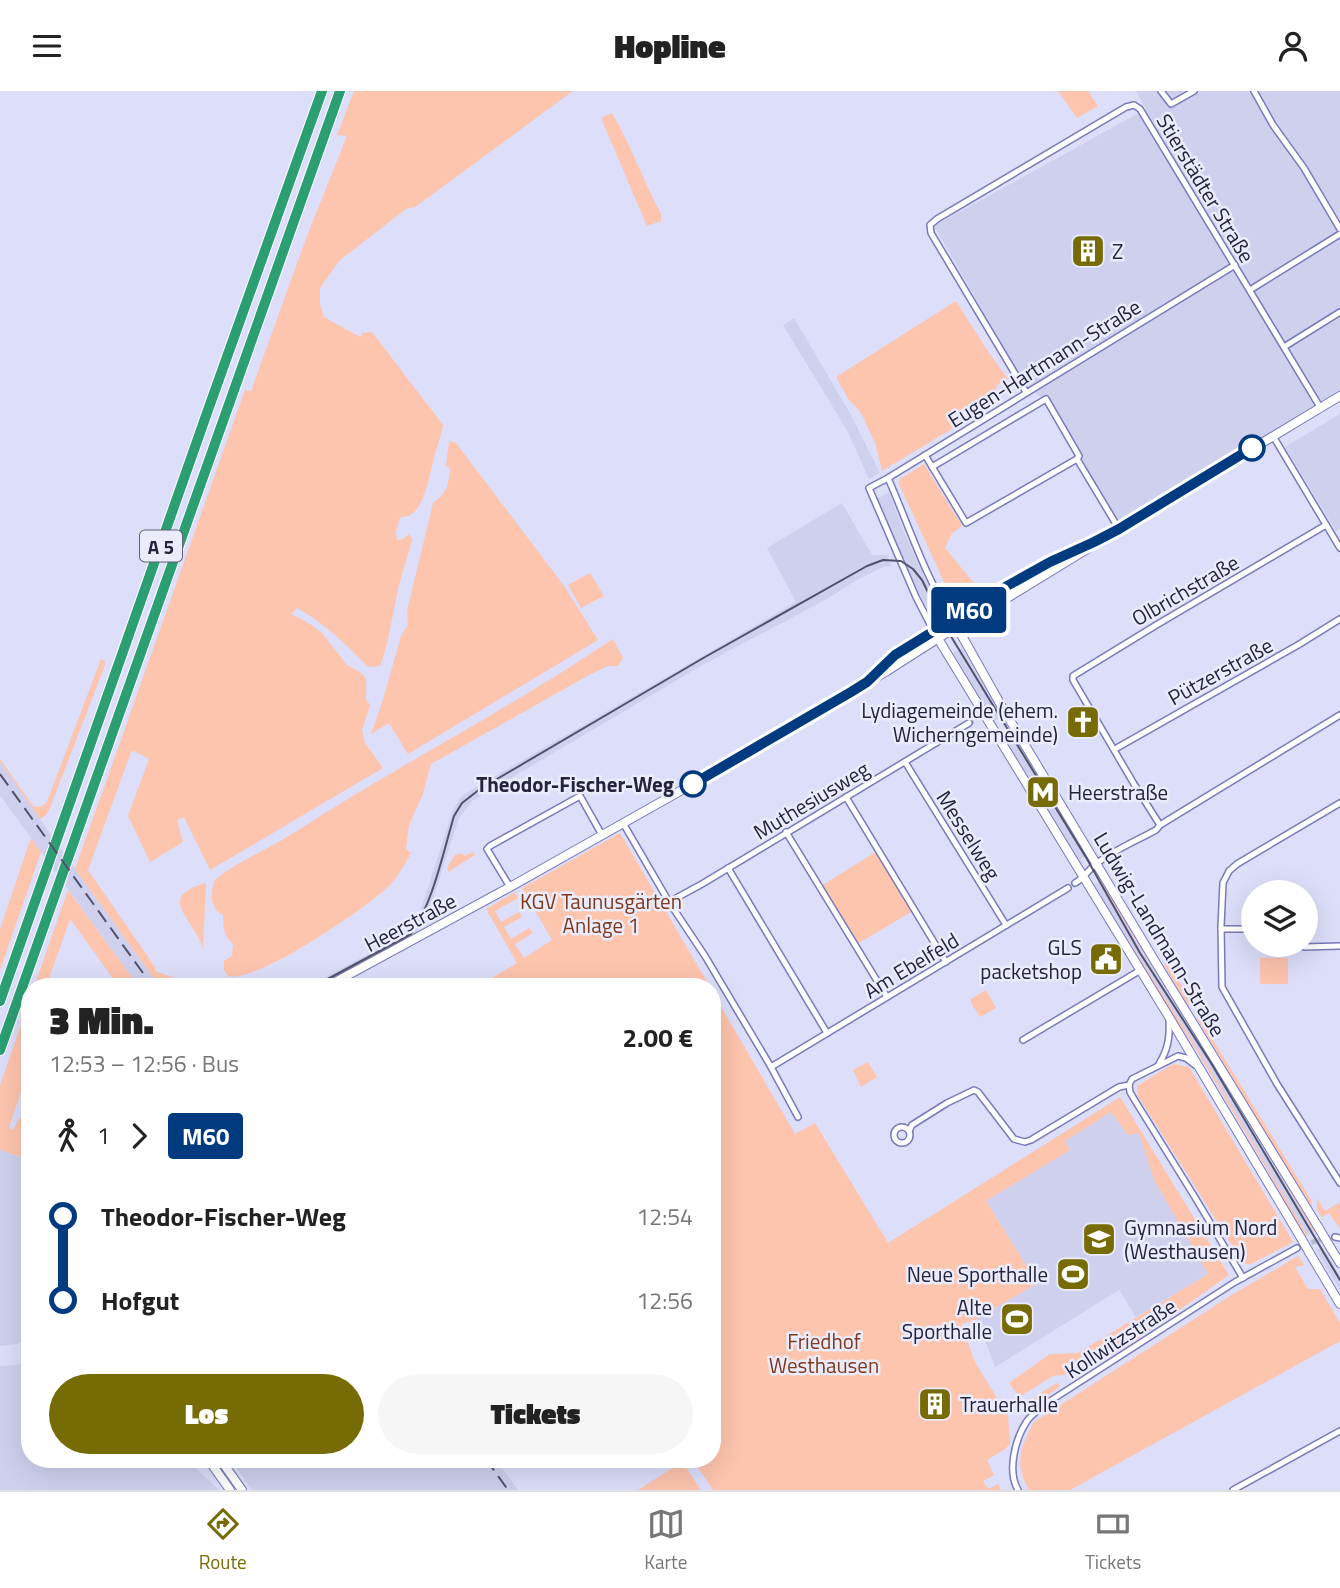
<!DOCTYPE html>
<html lang="de">
<head>
<meta charset="utf-8">
<style>
  body { margin:0; font-family:"Titillium Web",sans-serif; background:#f6f6f6; color:#222; height:100vh; display:flex; flex-direction:column; font-size:26px; white-space:nowrap }
  * { box-sizing:border-box; margin:0 }
  p { font-size:23px; color:#767676 }
  .icon { flex:none; width:38px; height:38px; fill:none; stroke:currentColor; stroke-width:2; stroke-linecap:round; stroke-linejoin:round }
  .map { position:relative; flex:1; overflow:hidden }
  .panel { position:absolute; left:21px; top:887px; width:700px; height:490px; display:flex; flex-direction:column; background:#fff; border-radius:28px; box-shadow:0 7px 28px #0002 }
  .panel>* { flex:none }
  .badge { padding:0 14px; border-radius:5px; font-size:24px; line-height:46px }
  .buttons { position:absolute; left:1241px; top:789px; display:grid; gap:14px }
  .buttons a { display:grid; place-items:center; width:77px; height:77px; border-radius:50%; background:#fff; box-shadow:0 7px 28px #0002; font-size:35px }
  .map>.badge { position:absolute; translate:-50% -50%; box-shadow:0 0 0 4px #fff }
  .legs { display:flex; align-items:center; gap:10px; height:77px; padding:0 28px; font-size:23px }
  .legs p { margin-inline-start:auto }
  .summary { display:flex; align-items:center; justify-content:space-between; height:119px; padding:0 28px }
  h1 { font-size:38px; font-weight:800; line-height:52px }
  .cta { display:flex; gap:14px; margin-top:auto; padding:14px 28px }
  .cta a { flex:1; height:80px; border-radius:42px; background:#766b04; color:#fff; font-size:28px; font-weight:800; line-height:80px; text-align:center }
  .cta a+a { background:#f6f6f6; color:#222 }
  ul { padding:0 28px; list-style:none }
  li { display:flex; align-items:center; gap:24px; height:84px; font-size:26px }
  li i { display:grid; place-items:center; width:10px; height:100%; margin:0 9px; background:currentColor }
  li i::after { content:''; width:18px; height:18px; margin:-9px; border:5px solid; border-radius:50%; background:#fff }
  li p { margin-inline-start:auto }
  li:first-child i { background:linear-gradient(#0000 50%,currentColor 0) }
  li:last-child i { background:linear-gradient(currentColor 50%,#0000 0) }
  header { display:flex; justify-content:space-between; align-items:center; height:91px; padding:0 28px; background:#fff; font-size:32px; font-weight:800 }
  .menu { display:flex; justify-content:space-around; align-items:center; height:98px; border-top:2px solid #e0e0e0; background:#fff; font-size:19px; color:#767676 }
  .menu a { display:grid; justify-items:center; gap:4px }
  .menu .on { color:#766b04 }
  .map>svg:first-child { display:block }
  .built { fill:#ced0ee }
  .green { fill:#fdc4ae }
  .lines { fill:none; stroke-linecap:round; stroke-linejoin:round }
  .street-tunnel { stroke:#b7b9d5; stroke-width:5; stroke-dasharray:5 2.5; stroke-linecap:butt }
  .street-casing { stroke:#797abb; stroke-width:8 }
  .secondary-casing { stroke:#797abb; stroke-width:10 }
  .highway-casing { stroke:#fff; stroke-width:12 }
  .street { stroke:#fff; stroke-width:5 }
  .secondary { stroke:#fff; stroke-width:8 }
  .highway { stroke:#2b9f72; stroke-width:10 }
  .tram { stroke:#51516d; stroke-width:2 }
  .rail { stroke:#51516d; stroke-width:2; stroke-dasharray:14 7; stroke-linecap:butt }
  .secondary-bridge-casing { stroke:#797abb; stroke-width:10; stroke-linecap:butt }
  .secondary-bridge { stroke:#fff; stroke-width:8 }
  .line-1-casing { stroke:#fff; stroke-width:16 }
  .line-1 { stroke:#003b80; stroke-width:10 }
  .stop-1-dot { fill:#fff; stroke:#003b80; stroke-width:3.5 }
  .labels { text-anchor:middle; dominant-baseline:central; stroke-width:5; stroke-linejoin:round; paint-order:stroke }
  .shield { fill:#ebecfb; stroke:#606077; stroke-width:2 }
  .shield-label { font-size:19px; font-weight:bold; fill:#24243f }
  .street-label { font-size:21px; fill:#24243f; stroke:#ebecfb }
  .poi-label { font-size:21px; fill:#24243f; stroke:#ebecfb; text-anchor:start }
  .stop-label { font-size:21px; font-weight:bold; fill:#24243f; stroke:#ebecfb; text-anchor:end }
  .park-label { font-size:21px; fill:#7f3a1d; stroke:#ebecfb }
</style>
</head>
<body>
<header><svg class="icon" aria-label="menu" viewBox="0 0 24 24"><path d="M4 6h16M4 12h16M4 18h16"/></svg>Hopline<svg class="icon" aria-label="person" viewBox="0 0 24 24"><circle cx="12" cy="8" r="4"/><path d="M4 21q1-7 8-7t8 7"/></svg></header>
<div class="map">
<svg width="1340" height="1399" viewBox="0 0 1340 1399">
  <rect width="100%" height="100%" fill="#dcdefa"/>
  <g class="built">
    <path d="M1136 0H1340V306L1120 439 1042 306 1027 297 934 135 1146 18Z"/>
    <path d="M794 227 851 324 880 382 869 388 848 341 783 234Z"/>
    <path d="M1340 323V438L1336 440 1285 356Z"/>
    <path d="M889 401 904 441 937 514 928 519 912 487 877 408Z"/>
    <path d="M842 412 872 464H887L892 475 883 476 855 490 827 508 706 572 472 710 459 727 427 826 414 844 409 837 420 821 452 722 459 708 466 702 796 511 767 457Z"/>
    <path d="M962 557 1000 621V626L998 629H994L991 626 953 562Z"/>
    <path d="M1016 645 1087 765 1081 768 1083 772 1079 775 1005 651Z"/>
    <path d="M0 671 75 778 160 896H139L31 747 0 704Z"/>
    <path d="M1100 790 1141 858 1209 963 1314 1141 1307 1144 1207 973 1093 794Z"/>
    <path d="M402 845 405 851 323 896H307Z"/>
    <path d="M1111 1021 1128 1044 1139 1041 1208 1183 1136 1226 1119 1199 995 1276 977 1228 1037 1192 986 1110 1070 1058 1064 1050Z"/>
    <path d="M0 1059 28 1069 30 1073V1248L17 1253 0 1255Z"/>
    <path d="M1323 1157 1340 1185V1199L1316 1159Z"/>
    <path d="M30 1269V1368L192 1369 191 1373 219 1399H0V1275L17 1274Z"/>
    <path d="M231 1369H496L518 1399H252Z"/>
  </g>
  <g class="green">
    <path d="M354 0H573L415 116 406 118 340 169 320 197V214L324 226 360 246 362 242 372 241 443 334C441 346 437 355 434 367 429 384 427 406 415 420 411 425 406 425 400 427L396 441 397 449 403 448 409 443 412 449 399 494 387 553 380 575 368 576C346 554 325 532 297 517L291 523 310 533 322 542 347 574 360 581 366 587V608L370 614 362 639 365 652 383 677 210 779 184 726 177 729 183 751 150 771 128 725 149 668 134 660 131 661 88 779 155 876V880L180 889 170 896H160L75 778 245 299 251 300 307 145 347 45 337 44Z"/>
    <path d="M1058 0H1088L1098 15 1077 27Z"/>
    <path d="M612 22C631 54 643 90 661 123V130L647 135 601 27Z"/>
    <path d="M956 210 989 262 1008 288 997 294 994 304 995 312 882 380 875 352 865 330 859 319 849 309 836 286Z"/>
    <path d="M449 350 456 352 564 495 598 549 408 663 389 632 371 643 382 612 401 545 408 534 407 520 433 412C448 401 448 395 450 377L446 375Z"/>
    <path d="M924 373 962 435 952 442 945 457 977 496 953 510 899 393 900 388Z"/>
    <path d="M590 482 604 505 581 517 568 494Z"/>
    <path d="M613 548 623 567 618 575H608L589 584 431 673 423 703 409 734 406 758 411 762C405 773 398 785 390 794 366 817 258 892 228 885L224 879V870L232 865 233 853C222 842 224 838 223 824 209 816 211 803 214 790 237 770 267 759 292 743 397 675 509 618 613 548Z"/>
    <path d="M101 568 105 570V574L50 717 46 724 40 728 0 671V668L33 715C39 717 43 716 47 711Z"/>
    <path d="M620 742 710 896H477L517 872 486 818 515 801 518 807 495 820 501 831 519 821 522 826 504 836 511 848 529 837 533 842 515 853 524 867 552 849 522 797Z"/>
    <path d="M31 747 41 761 0 879V838Z"/>
    <path d="M473 761 475 764 448 781 447 777 454 765 460 762 465 765Z"/>
    <path d="M876 761 913 820 857 853 821 795Z"/>
    <path d="M1103 789 1129 835 1210 963 1317 1142 1314 1141 1209 963 1141 858 1100 790Z"/>
    <path d="M206 792 203 857C195 828 154 806 206 792Z"/>
    <path d="M1093 794 1207 973 1307 1144 1304 1146 1272 1087 1197 960 1159 904 1091 796Z"/>
    <path d="M68 799 139 896H119L71 829 69 831 46 896H34Z"/>
    <rect x="1260" y="867" width="28" height="26"/>
    <path d="M1168 871 1192 913 1188 915 1164 874Z"/>
    <path d="M986 899 996 917 980 926 971 912V908Z"/>
    <path d="M712 900 795 1043 815 1032 888 1152 1120 1006 1229 1184 1125 1257 1079 1282 1053 1285 1019 1306 1009 1292 1050 1263 1078 1262 1208 1183 1154 1089 1139 1042 1128 1044 1111 1021 1065 1050 1070 1059 986 1110 1037 1192 977 1228 961 1233 975 1271 1008 1325 1010 1353 1005 1358 987 1369 994 1384 983 1390 988 1398 998 1393 1001 1399H713L693 1369 712 1368Z"/>
    <path d="M30 908V975L9 1036 13 1039 19 1028 30 1020V1073L28 1068 0 1059V994Z"/>
    <path d="M1199 926 1311 1109 1312 1116 1288 1079 1197 928Z"/>
    <path d="M868 971 877 986 861 996 853 979Z"/>
    <path d="M1173 973 1189 976 1293 1151 1251 1173H1246L1238 1164 1138 1005 1137 995Z"/>
    <path d="M1317 1107 1325 1120 1340 1111V1138L1329 1122 1322 1126 1317 1119Z"/>
    <path d="M1298 1165 1304 1174 1295 1176 1308 1198H1320L1340 1232V1250L1070 1399H1029C1014 1372 1020 1357 1034 1331L1230 1205Z"/>
    <path d="M1057 1292 1060 1294 1058 1297 1032 1316 1030 1315 1029 1312 1042 1301Z"/>
    <path d="M682 1371 701 1399H638Z"/>
  </g>
  <g class="lines">
    <g class="street-tunnel">
      <path d="M969 632 976 628"/>
      <path d="M1304 1154 1322 1148 1335 1146"/>
    </g>
    <g class="street-casing">
      <g id="street">
        <path d="M1161 0 1171 13 1194 0"/>
        <path d="M1254 0 1273 34 1304 77 1340 138"/>
        <path d="M1250 199 1340 143"/>
        <path d="M1284 256 1340 221"/>
        <path d="M1026 301 931 142 930 134 937 128 1126 16 1134 14 1140 18 1320 316"/>
        <path d="M1273 345 1340 457"/>
        <path d="M925 364 966 432 1077 368 1119 438"/>
        <path d="M932 376 1046 308 1079 365 1077 368"/>
        <path d="M888 387C909 435 925 486 953 529"/>
        <path d="M934 541 916 506 869 397 888 387 1235 174"/>
        <path d="M1115 658 1298 554 1340 528"/>
        <path d="M905 671 1006 834"/>
        <path d="M846 706 946 871"/>
        <path d="M1340 712 1237 773 1229 780 1223 792 1221 835 1222 896 1277 993 1340 1092"/>
        <path d="M623 732 669 811 705 865 771 976 798 1026"/>
        <path d="M1160 734 1134 693 1073 589V585L1158 533 1326 434"/>
        <path d="M786 741 887 906"/>
        <path d="M728 777 827 942"/>
        <path d="M1075 792C1084 787 1088 779 1096 773 1114 759 1136 750 1156 739L1160 734 1340 624"/>
        <path d="M510 796 487 758 490 755 580 705 602 744"/>
        <path d="M669 811 702 793 969 632"/>
        <path d="M1221 838H1253"/>
        <path d="M1299 854 1304 856 1340 855"/>
        <path d="M1023 949 1139 880"/>
        <path d="M1159 973C1168 958 1170 947 1169 929"/>
        <path d="M771 976 1068 797"/>
        <path d="M1129 994 1130 1001 1134 1008 1196 1108 1243 1187"/>
        <circle cx="902" cy="1044" r="8"/>
        <path d="M909 1040 912 1034 947 1012 974 999 978 1001 1014 1048 1025 1051 1031 1049 1119 996 1129 994 1132 988 1178 965 1186 967 1195 974"/>
        <path d="M1335 1146 1340 1147"/>
        <path d="M1018 1399C1007 1380 1015 1348 1027 1330 1032 1323 1041 1317 1047 1312L1235 1191 1297 1157"/>
        <path d="M1233 1399 1340 1340"/>
      </g>
    </g>
    <g class="secondary-casing">
      <g id="secondary">
        <path d="M1090 453 1119 438 1340 305"/>
        <path d="M953 529 1002 616 1156 872 1320 1139"/>
        <path d="M934 541 1169 926 1301 1147"/>
        <path d="M878 581 895 564 920 548 1019 488 1078 458"/>
        <path d="M326 896 510 796 682 699 887 580 948 541 991 517 1087 458 1094 451"/>
        <path d="M1330 1156 1340 1172"/>
        <path d="M1309 1161 1340 1213"/>
        <path d="M208 1368 230 1399"/>
        <path d="M220 1368 242 1399"/>
      </g>
    </g>
    <g class="highway-casing">
      <g id="highway">
        <path d="M0 910 208 319 322 0"/>
        <path d="M0 959 340 0"/>
      </g>
    </g>
    <use href="#street" class="street"/>
    <use href="#secondary" class="secondary"/>
    <use href="#highway" class="highway"/>
    <path class="tram" d="M313 896 411 843C433 812 443 762 454 725L462 712 480 698 705 566 867 475 883 469 901 470 913 478 922 489 944 534 1087 768 1140 862 1211 972 1340 1189"/>
    <g class="rail">
      <path d="M0 683 153 896"/>
      <path d="M486 1368 508 1399"/>
    </g>
    <g class="secondary-bridge-casing">
      <g id="secondary-bridge">
        <path d="M1320 1139 1330 1156"/>
        <path d="M1301 1147 1309 1161"/>
      </g>
    </g>
    <use href="#secondary-bridge" class="secondary-bridge"/>
  </g>
  <g class="lines">
    <g class="line-1-casing">
      <path id="line-1" d="M693 693 851 601 867 591 895 564 1007 495 1050 471 1094 451 1119 438 1252 357"/>
    </g>
    <use href="#line-1" class="line-1"/>
  </g>
  <defs>
    <g id="building-square" transform="scale(1.75)"><rect x="-9" y="-9" width="18" height="18" rx="4" fill="#766b04" stroke="#ebecfb"/><path d="M-4-6H4V6H1V3H-1V6H-4ZM-2.5-4.3h1.7v1.8h-1.7ZM.8-4.3h1.7v1.8H.8ZM-2.5-1h1.7V.8h-1.7ZM.8-1h1.7V.8H.8Z" fill="#fff"/></g>
    <g id="church-square" transform="scale(1.75)"><rect x="-9" y="-9" width="18" height="18" rx="4" fill="#766b04" stroke="#ebecfb"/><path d="M-1.2-6h2.4v3.5h3.3v2.4h-3.3V6h-2.4V-.1h-3.3v-2.4h3.3Z" fill="#fff"/></g>
    <g id="metro-square" transform="scale(1.75)"><rect x="-9" y="-9" width="18" height="18" rx="4" fill="#766b04" stroke="#ebecfb"/><path d="M-5.5 5V-5H-3L0 0L3-5H5.5V5H3V-.5L0 4L-3-.5V5Z" fill="#fff"/></g>
    <g id="civic-square" transform="scale(1.75)"><rect x="-9" y="-9" width="18" height="18" rx="4" fill="#766b04" stroke="#ebecfb"/><path d="M-.6-6.5H3V-4.5H.6V-3L4-1V1h2V6H-6V1h2V-1L-.6-3ZM-1.2 2.5V6h2.4V2.5Z" fill="#fff"/></g>
    <g id="school-square" transform="scale(1.75)"><rect x="-9" y="-9" width="18" height="18" rx="4" fill="#766b04" stroke="#ebecfb"/><path d="M0-5L7-2L0 1L-7-2ZM-4 1L0 2.5L4 1V4Q0 6-4 4Z" fill="#fff"/></g>
    <g id="stadium-square" transform="scale(1.75)"><rect x="-9" y="-9" width="18" height="18" rx="4" fill="#766b04" stroke="#ebecfb"/><path d="M0-5a6.5 5 0 1 0 0 10a6.5 5 0 1 0 0-10ZM-3.5-1.8h7v3.6h-7Z" fill="#fff"/></g>
  </defs>
  <g fill-rule="evenodd">
    <use href="#building-square" x="1088" y="160"/>
    <use href="#church-square" x="1083" y="631"/>
    <use href="#metro-square" x="1043" y="701"/>
    <use href="#civic-square" x="1106" y="868"/>
    <use href="#school-square" x="1099" y="1148"/>
    <use href="#stadium-square" x="1073" y="1183"/>
    <use href="#stadium-square" x="1017" y="1228"/>
    <use href="#building-square" x="935" y="1313"/>
  </g>
  <g class="stop-1-dot">
    <circle cx="1252" cy="357" r="12"/>
    <circle cx="693" cy="693" r="12"/>
  </g>
  <g class="labels">
    <rect class="shield" x="140" y="439.5" width="42" height="31" rx="5"/>
    <g class="shield-label">
      <text x="161" y="455">A 5</text>
    </g>
    <g class="street-label">
      <text transform="translate(1206 97) rotate(59)">Stierstädter Straße</text>
      <text transform="translate(1044 272) rotate(-32)">Eugen-Hartmann-Straße</text>
      <text transform="translate(1185 499) rotate(-30)">Olbrichstraße</text>
      <text transform="translate(1220 580) rotate(-29)">Pützerstraße</text>
      <text transform="translate(811 709) rotate(-31)">Muthesiusweg</text>
      <text transform="translate(969 744) rotate(58)">Messelweg</text>
      <text transform="translate(410 831) rotate(-28)">Heerstraße</text>
      <text transform="translate(1160 843) rotate(59)">Ludwig-Landmann-Straße</text>
      <text transform="translate(911 874) rotate(-31)">Am Ebelfeld</text>
      <text transform="translate(1120 1247) rotate(-33)">Kollwitzstraße</text>
    </g>
    <g class="poi-label">
      <text x="1112" y="160">Z</text>
      <text x="1058" y="619" text-anchor="end">Lydiagemeinde (ehem.<tspan x="1058" dy="24">Wicherngemeinde)</tspan></text>
      <text x="1068" y="701">Heerstraße</text>
      <text x="1082" y="856" text-anchor="end">GLS<tspan x="1082" dy="24">packetshop</tspan></text>
      <text x="1124" y="1136">Gymnasium Nord<tspan x="1124" dy="24">(Westhausen)</tspan></text>
      <text x="1048" y="1183" text-anchor="end">Neue Sporthalle</text>
      <text x="992" y="1216" text-anchor="end">Alte<tspan x="992" dy="24">Sporthalle</tspan></text>
      <text x="960" y="1313">Trauerhalle</text>
    </g>
    <g class="stop-label">
      <text x="674" y="693">Theodor-Fischer-Weg</text>
    </g>
    <g class="park-label">
      <text x="601" y="810">KGV Taunusgärten<tspan x="601" dy="24">Anlage 1</tspan></text>
      <text x="824" y="1250">Friedhof<tspan x="824" dy="24">Westhausen</tspan></text>
    </g>
  </g>
</svg>
<div class="buttons">
<a><svg class="icon" aria-label="layers" viewBox="0 0 24 24"><path d="M12 4l9 5-9 5-9-5zM3 14l9 5 9-5"/></svg></a>
</div>
<b class="badge" style="left:969px;top:519px;background:#003b80;color:#fff">M60</b>
<section class="panel">
<div class="summary"><div><h1>3 Min.</h1><p>12:53 – 12:56 · Bus</p></div><b>2.00 €</b></div>
<div class="legs"><svg class="icon" aria-label="walk" viewBox="0 0 24 24"><circle cx="13" cy="4" r="2"/><path d="M13 8l-2 6 4 7M11 14l-3 7M7 12l3-4h3l4 4"/></svg>1<svg class="icon" aria-label="forward" viewBox="0 0 24 24"><path d="M9 5l7 7-7 7"/></svg><b class="badge" style="background:#003b80;color:#fff">M60</b></div>
<ul>
<li><i style="color:#003b80"></i><b>Theodor-Fischer-Weg</b><p>12:54</p></li>
<li><i style="color:#003b80"></i><b>Hofgut</b><p>12:56</p></li>
</ul>
<div class="cta"><a>Los</a><a>Tickets</a></div>
</section>
</div>
<nav class="menu">
<a class="on"><svg class="icon" aria-label="directions" viewBox="0 0 24 24"><path d="M12 3l9 9-9 9-9-9zM9 14v-3h6M13 9l2 2-2 2"/></svg>Route</a>
<a><svg class="icon" aria-label="map" viewBox="0 0 24 24"><path d="M3 6l6-2 6 2 6-2v14l-6 2-6-2-6 2zM9 4v14M15 6v14"/></svg>Karte</a>
<a><svg class="icon" aria-label="tickets" viewBox="0 0 24 24"><path d="M3 7h18v10H3zM15 7v10"/></svg>Tickets</a>
</nav>
</body>
</html>
